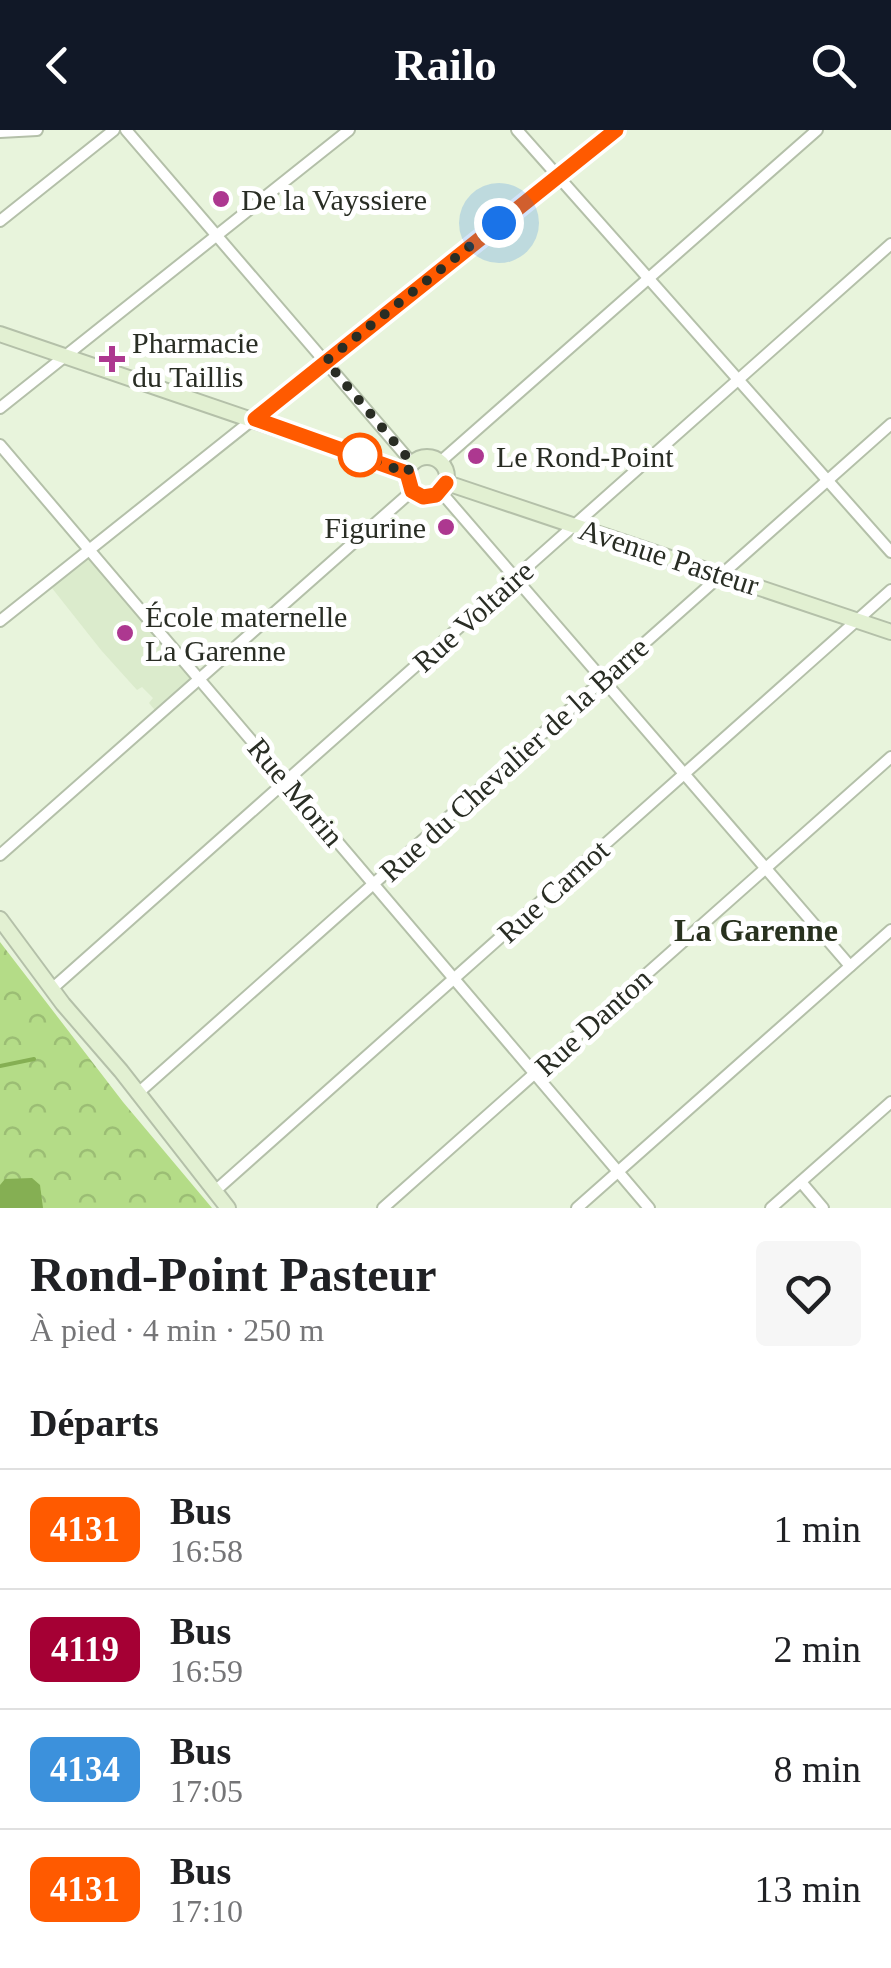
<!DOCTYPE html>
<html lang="fr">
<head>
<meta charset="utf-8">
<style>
  body { margin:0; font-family:Georgia,serif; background:#f6f6f6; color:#202124; height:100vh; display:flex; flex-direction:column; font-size:38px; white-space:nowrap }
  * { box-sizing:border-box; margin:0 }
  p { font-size:32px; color:#757577 }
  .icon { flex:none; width:55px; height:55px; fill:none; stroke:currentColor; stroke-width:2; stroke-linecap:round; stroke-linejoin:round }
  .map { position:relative; height:1078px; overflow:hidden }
  .details { display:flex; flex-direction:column; background:#fff; flex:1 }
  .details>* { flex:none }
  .badge { padding:0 20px; border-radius:15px; font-size:35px; line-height:65px }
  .you { position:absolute; width:50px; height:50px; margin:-25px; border:8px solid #fff; border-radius:50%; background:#1a73e8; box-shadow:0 0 0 15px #1a73e833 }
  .map>.badge { position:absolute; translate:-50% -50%; box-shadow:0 0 0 5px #fff }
  h2 { padding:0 30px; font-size:38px; line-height:90px }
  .round { display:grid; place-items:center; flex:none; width:105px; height:105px; border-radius:10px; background:#f6f6f6 }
  .head { display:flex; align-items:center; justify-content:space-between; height:170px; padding:0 30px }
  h1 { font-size:48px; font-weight:800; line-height:75px }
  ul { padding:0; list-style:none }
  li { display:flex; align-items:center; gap:30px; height:120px; padding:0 30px; border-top:2px solid #e0e0e0 }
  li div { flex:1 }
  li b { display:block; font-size:38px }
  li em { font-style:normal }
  li .badge { min-width:110px; font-weight:700; text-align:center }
  header { display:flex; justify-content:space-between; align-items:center; height:130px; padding:0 30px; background:#111827; color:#fff; font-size:45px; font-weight:800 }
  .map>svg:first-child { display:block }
  .built { fill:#dbebcc }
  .forest { fill:url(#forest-crowns) }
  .water { fill:#85af53 }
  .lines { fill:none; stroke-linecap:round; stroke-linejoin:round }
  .stream { stroke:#85af53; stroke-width:4 }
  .street-casing { stroke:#b4c0a9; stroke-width:14 }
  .secondary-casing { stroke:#b4c0a9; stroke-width:18 }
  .street { stroke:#fff; stroke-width:10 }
  .secondary { stroke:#e2f0d2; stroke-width:14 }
  .line-casing { stroke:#fff; stroke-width:22 }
  .line { stroke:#ff5a00; stroke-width:15 }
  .walk { stroke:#292d24; stroke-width:10; stroke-dasharray:0 18 }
  .poi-dot { fill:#ad3890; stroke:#fff; stroke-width:4 }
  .stop-dot { fill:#fff; stroke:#ff5a00; stroke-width:5 }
  .labels { text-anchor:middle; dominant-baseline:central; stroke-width:10; stroke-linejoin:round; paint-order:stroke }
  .poi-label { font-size:30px; fill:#292d24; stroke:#fff; text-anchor:start }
  .street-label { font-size:30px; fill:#292d24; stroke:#fff }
  .neighbourhood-label { font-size:32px; font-weight:bold; fill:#28311e; stroke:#fff }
</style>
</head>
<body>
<header><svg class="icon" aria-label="back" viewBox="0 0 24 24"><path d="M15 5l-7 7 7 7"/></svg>Railo<svg class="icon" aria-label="search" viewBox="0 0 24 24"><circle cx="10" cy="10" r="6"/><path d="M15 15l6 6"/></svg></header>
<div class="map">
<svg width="891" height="1078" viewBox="0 0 891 1078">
  <defs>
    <pattern id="forest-crowns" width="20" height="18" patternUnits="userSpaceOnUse" patternTransform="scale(2.5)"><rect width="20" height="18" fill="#b4dc87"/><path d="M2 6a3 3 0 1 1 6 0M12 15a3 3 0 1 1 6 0" fill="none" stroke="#9bbd74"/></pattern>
  </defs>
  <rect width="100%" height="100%" fill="#e8f4dc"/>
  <path class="built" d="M90 419 199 547 158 584 149 573 153 568 142 557 137 560 101 520 48 453Z"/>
  <path class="forest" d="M0 812 123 972 212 1078H0Z"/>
  <path class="water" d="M32 1048 40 1055 43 1078H0V1055L5 1049Z"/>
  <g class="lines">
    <path class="stream" d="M0 936 34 929"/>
    <g class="street-casing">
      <g id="street">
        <path d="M126 0 412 333"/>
        <path d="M517 0 891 422"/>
        <path d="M0 2 37 0"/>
        <path d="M0 91 114 0"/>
        <path d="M0 278 349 0"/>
        <path d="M0 315 649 1078"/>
        <path d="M440 332 817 0"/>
        <path d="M441 362 850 836"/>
        <path d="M0 491 616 0"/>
        <path d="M0 725 412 361"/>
        <path d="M54 857 891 114"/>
        <path d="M137 964 891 294"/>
        <path d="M801 1052 823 1078"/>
        <path d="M215 1061 891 460"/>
        <path d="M383 1078 891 627"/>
        <path d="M577 1078 891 800"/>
        <path d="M771 1078 891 972"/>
      </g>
    </g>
    <g class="secondary-casing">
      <g id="secondary">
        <path d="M0 204 407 343"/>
        <circle cx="427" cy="347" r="20"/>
        <path d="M447 353 891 502"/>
        <path d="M0 789 63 874 121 941 228 1078"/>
      </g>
    </g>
    <use href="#street" class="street"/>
    <use href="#secondary" class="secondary"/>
  </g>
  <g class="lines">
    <g class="line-casing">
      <path id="line" d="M446 353 436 365 423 367 412 361 407 343 255 289 616 0"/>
    </g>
    <use href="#line" class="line"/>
    <path class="walk" d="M360 325 407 343 412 333 326 231 499 93"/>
  </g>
  <g class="poi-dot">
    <circle cx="221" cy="69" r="10"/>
    <path d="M107 214h10v10h10v10h-10v10h-10v-10h-10v-10h10z"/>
    <circle cx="476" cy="326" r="10"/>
    <circle cx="446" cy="397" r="10"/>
    <circle cx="125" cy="503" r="10"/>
  </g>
  <circle class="stop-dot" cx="360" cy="325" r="20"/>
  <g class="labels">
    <g class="poi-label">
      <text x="241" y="69">De la Vayssiere</text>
      <text x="132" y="212">Pharmacie<tspan x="132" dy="34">du Taillis</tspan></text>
      <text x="496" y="326">Le Rond-Point</text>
      <text x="426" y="397" text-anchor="end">Figurine</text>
      <text x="145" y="486">École maternelle<tspan x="145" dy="34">La Garenne</tspan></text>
    </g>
    <g class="street-label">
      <text transform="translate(669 427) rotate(18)">Avenue Pasteur</text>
      <text transform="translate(473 486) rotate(-42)">Rue Voltaire</text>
      <text transform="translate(514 629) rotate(-42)">Rue du Chevalier de la Barre</text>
      <text transform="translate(296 662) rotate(50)">Rue Morin</text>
      <text transform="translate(553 761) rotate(-42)">Rue Carnot</text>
      <text transform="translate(593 892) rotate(-42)">Rue Danton</text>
    </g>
    <g class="neighbourhood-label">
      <text x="756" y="800">La Garenne</text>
    </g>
  </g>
</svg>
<div class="you" style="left:499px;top:93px"></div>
</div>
<section class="details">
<div class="head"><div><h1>Rond-Point Pasteur</h1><p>À pied · 4 min · 250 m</p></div><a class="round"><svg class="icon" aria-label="heart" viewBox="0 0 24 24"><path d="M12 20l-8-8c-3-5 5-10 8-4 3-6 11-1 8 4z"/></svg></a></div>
<h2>Départs</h2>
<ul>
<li><span class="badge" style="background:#ff5a00;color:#fff">4131</span><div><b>Bus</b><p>16:58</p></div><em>1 min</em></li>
<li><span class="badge" style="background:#a50034;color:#fff">4119</span><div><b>Bus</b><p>16:59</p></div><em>2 min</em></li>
<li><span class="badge" style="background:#3c91dc;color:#fff">4134</span><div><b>Bus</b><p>17:05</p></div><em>8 min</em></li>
<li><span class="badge" style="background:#ff5a00;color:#fff">4131</span><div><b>Bus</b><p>17:10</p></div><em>13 min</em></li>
</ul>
</section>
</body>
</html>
